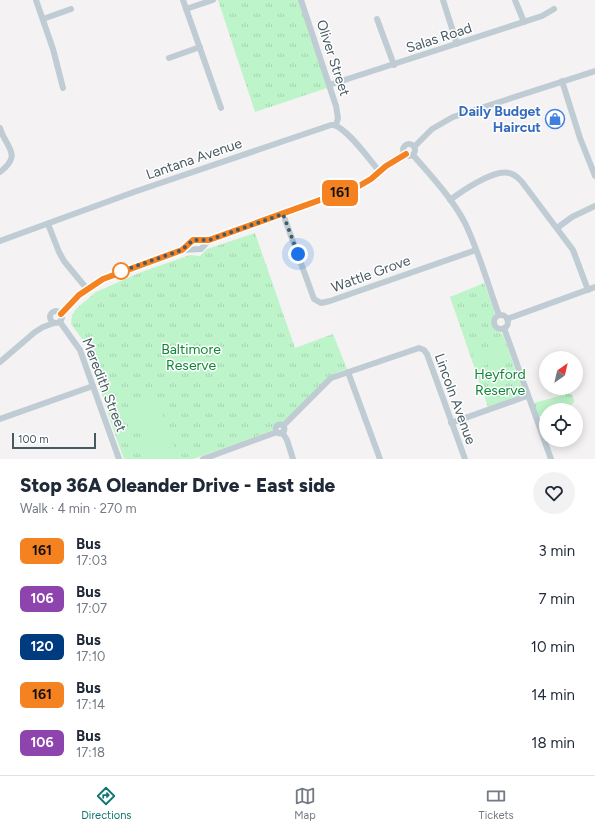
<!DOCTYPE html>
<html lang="en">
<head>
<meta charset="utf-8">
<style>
  body { margin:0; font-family:Figtree,sans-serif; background:#f2f2f3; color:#1f2937; height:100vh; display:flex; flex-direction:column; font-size:15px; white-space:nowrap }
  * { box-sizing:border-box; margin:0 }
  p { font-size:13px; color:#747a83 }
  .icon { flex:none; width:22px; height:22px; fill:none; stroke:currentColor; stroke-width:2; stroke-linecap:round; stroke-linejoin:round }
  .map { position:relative; height:459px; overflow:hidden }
  .details { display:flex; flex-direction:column; background:#fff; flex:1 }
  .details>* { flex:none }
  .badge { padding:0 8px; border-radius:6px; font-size:14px; line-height:26px }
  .needle { width:26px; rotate:34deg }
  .controls { position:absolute; left:539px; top:351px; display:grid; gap:8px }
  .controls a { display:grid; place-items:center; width:44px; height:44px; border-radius:50%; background:#fff; box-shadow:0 2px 10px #0003; font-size:20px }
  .scale { position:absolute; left:12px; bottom:10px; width:84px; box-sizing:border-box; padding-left:4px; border:2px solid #475a62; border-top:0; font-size:11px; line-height:14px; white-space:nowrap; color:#475a62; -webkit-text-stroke:3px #fff; paint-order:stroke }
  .you { position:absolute; width:20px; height:20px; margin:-10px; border:3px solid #fff; border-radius:50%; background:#1a73e8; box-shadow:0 0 0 6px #1a73e833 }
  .map>.badge { position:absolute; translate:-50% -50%; box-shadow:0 0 0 2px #fff }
  .round { display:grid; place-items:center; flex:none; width:42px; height:42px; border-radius:21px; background:#f2f2f3 }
  .overview { display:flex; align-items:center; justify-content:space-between; height:68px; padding:0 20px }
  h1 { font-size:19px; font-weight:800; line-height:30px }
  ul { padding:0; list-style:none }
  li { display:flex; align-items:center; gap:12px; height:48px; padding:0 20px }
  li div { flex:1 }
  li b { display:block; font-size:15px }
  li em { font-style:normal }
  li .badge { min-width:44px; font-weight:700; text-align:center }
  .menu { display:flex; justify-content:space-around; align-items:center; height:56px; border-top:1px solid #e0e1e3; background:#fff; font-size:11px; color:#747a83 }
  .menu a { display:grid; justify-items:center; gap:2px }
  .menu .current { color:#0f766e }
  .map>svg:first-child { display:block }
  .grass { fill:url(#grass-tufts) }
  .garden { fill:#bef4ca }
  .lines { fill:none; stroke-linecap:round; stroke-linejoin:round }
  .minor { stroke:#bfccd3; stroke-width:6 }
  .line-casing { stroke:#fff; stroke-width:9 }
  .line { stroke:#f58220; stroke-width:6 }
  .walk { stroke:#475a62; stroke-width:4; stroke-dasharray:0 7.2 }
  .stop-dot { fill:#fff; stroke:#f58220; stroke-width:2 }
  .labels { text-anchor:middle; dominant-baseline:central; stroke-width:3; stroke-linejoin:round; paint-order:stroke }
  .street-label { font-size:14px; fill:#475a62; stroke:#fff }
  .shop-label { font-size:14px; font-weight:bold; fill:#366cbe; stroke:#fff; text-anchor:end }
  .park-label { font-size:14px; fill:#0e8737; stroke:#fff }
</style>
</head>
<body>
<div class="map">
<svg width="595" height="459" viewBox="0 0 595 459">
  <defs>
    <pattern id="grass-tufts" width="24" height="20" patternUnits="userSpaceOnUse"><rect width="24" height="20" fill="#bef4ca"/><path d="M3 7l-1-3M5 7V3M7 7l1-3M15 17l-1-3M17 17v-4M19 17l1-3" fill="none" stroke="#a5d3b0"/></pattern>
  </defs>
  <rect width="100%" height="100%" fill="#f4f2f2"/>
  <g class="grass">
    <path d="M218 0H301L330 87 255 112Z"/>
    <path d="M255 233 295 348 333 334 347 369 336 373 283 422 275 425 271 431 193 459H124L110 420 87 346 71 324 72 315 76 309 96 292 139 273 190 255 200 256 207 249Z"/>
    <path d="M484 283 495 312 492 321 493 325 503 335 522 388V392L520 395 488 407 450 297Z"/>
    <path d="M567 394C572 393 574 397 574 402 568 410 555 410 546 410V414L535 418 530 404Z"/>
  </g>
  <g class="garden">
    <path d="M500 343 505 357 478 368 472 354Z"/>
    <path d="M155 396 166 424 139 433 128 405Z"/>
    <path d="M167 427 177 455 167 459H148L140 437Z"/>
  </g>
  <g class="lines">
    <g class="minor">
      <path d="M36 0 53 49 63 88"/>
      <path d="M183 0 221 108"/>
      <path d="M301 0 336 106 338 118 336 125"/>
      <path d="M443 0 457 44"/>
      <path d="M515 0 524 22"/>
      <path d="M186 9 213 0"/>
      <path d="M43 19 71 9"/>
      <path d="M377 19 394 65"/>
      <path d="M169 58 200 47"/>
      <path d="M562 81 580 138 595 176"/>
      <path d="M329 85 542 16 554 9"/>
      <path d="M0 128C6 148 23 154 0 172"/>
      <circle cx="409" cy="150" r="6"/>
      <path d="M414 147 432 129 453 117 595 71"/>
      <path d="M413 155C431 176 452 198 465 223 479 252 488 285 499 315"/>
      <path d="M450 200C462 191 494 169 509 173 515 174 518 178 522 182L573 250 588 290"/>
      <path d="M283 214 314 299 321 303 330 301 476 250"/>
      <path d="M48 224 59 252 64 261 87 289"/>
      <path d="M557 228 572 217 595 206"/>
      <path d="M0 241 134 192 331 125C344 123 371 162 380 172"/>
      <path d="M182 250 193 240H209L359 186 371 179 386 166 406 154"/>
      <circle cx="56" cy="317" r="6"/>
      <path d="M61 314 79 295 103 279 182 250 201 249 209 240"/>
      <circle cx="501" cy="322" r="7"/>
      <path d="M507 319 595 287"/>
      <path d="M60 322 80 350 119 459"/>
      <path d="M504 328 551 459"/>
      <path d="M0 362 35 332 43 327 54 323"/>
      <path d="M348 372 380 459"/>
      <path d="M0 419 93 386"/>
      <path d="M451 423 527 396"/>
      <circle cx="280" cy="429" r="4.5"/>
      <path d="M283 426 331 378 419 348 424 350 427 354 465 459"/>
      <path d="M282 432 287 440 293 459"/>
      <path d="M203 459 277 432"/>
    </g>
  </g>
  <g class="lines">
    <g class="line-casing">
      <path id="line" d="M61 314 79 295 103 279 182 250 193 240H209L359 186 371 179 386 166 406 154"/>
    </g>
    <use href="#line" class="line"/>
    <path class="walk" d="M121 271 116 273 182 250 193 240H209L283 214 298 254"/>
  </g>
  <defs>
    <g id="shop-ring" transform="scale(1)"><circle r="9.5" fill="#fff" stroke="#3f7fe0" stroke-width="1.5"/><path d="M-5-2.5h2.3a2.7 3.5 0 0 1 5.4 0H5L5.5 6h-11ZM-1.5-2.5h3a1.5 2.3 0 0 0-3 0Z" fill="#3f7fe0"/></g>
  </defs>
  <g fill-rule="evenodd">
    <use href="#shop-ring" x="555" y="119"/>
  </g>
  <circle class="stop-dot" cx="121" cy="271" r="8"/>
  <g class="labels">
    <g class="street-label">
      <text transform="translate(439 38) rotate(-18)">Salas Road</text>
      <text transform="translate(333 58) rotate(72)">Oliver Street</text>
      <text transform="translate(194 159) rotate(-19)">Lantana Avenue</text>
      <text transform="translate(371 274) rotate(-20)">Wattle Grove</text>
      <text transform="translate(104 385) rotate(69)">Meredith Street</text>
      <text transform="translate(455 399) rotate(70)">Lincoln Avenue</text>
    </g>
    <g class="shop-label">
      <text x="541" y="111">Daily Budget<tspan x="541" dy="16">Haircut</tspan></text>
    </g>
    <g class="park-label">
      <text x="191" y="349">Baltimore<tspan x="191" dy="16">Reserve</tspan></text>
      <text x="500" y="374">Heyford<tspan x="500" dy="16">Reserve</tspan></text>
    </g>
  </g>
</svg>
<div class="controls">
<a><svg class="needle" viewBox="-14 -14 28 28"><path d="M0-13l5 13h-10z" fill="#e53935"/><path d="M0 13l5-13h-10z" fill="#747a83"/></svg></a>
<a><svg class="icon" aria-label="locate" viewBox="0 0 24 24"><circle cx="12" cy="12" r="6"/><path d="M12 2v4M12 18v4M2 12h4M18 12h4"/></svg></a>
</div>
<div class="scale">100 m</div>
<div class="you" style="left:298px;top:254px"></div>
<b class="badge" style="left:340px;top:193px;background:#f58220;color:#111">161</b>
</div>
<section class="details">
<div class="overview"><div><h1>Stop 36A Oleander Drive - East side</h1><p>Walk · 4 min · 270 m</p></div><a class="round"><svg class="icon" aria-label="heart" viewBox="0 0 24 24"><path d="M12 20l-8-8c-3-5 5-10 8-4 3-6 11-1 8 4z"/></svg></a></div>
<ul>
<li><span class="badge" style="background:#f58220;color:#111">161</span><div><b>Bus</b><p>17:03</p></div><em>3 min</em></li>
<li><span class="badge" style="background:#8e44ad;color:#fff">106</span><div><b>Bus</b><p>17:07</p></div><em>7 min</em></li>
<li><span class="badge" style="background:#003b80;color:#fff">120</span><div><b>Bus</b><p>17:10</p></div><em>10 min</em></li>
<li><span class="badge" style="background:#f58220;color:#111">161</span><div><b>Bus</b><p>17:14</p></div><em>14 min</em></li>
<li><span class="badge" style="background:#8e44ad;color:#fff">106</span><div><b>Bus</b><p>17:18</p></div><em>18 min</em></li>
</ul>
</section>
<nav class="menu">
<a class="current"><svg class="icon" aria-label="directions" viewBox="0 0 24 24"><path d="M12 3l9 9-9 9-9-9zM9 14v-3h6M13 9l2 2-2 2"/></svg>Directions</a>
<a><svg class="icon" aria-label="map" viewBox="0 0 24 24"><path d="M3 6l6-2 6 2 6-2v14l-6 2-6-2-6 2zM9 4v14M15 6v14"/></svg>Map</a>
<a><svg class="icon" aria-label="tickets" viewBox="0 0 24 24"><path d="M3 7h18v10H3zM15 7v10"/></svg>Tickets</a>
</nav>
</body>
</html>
